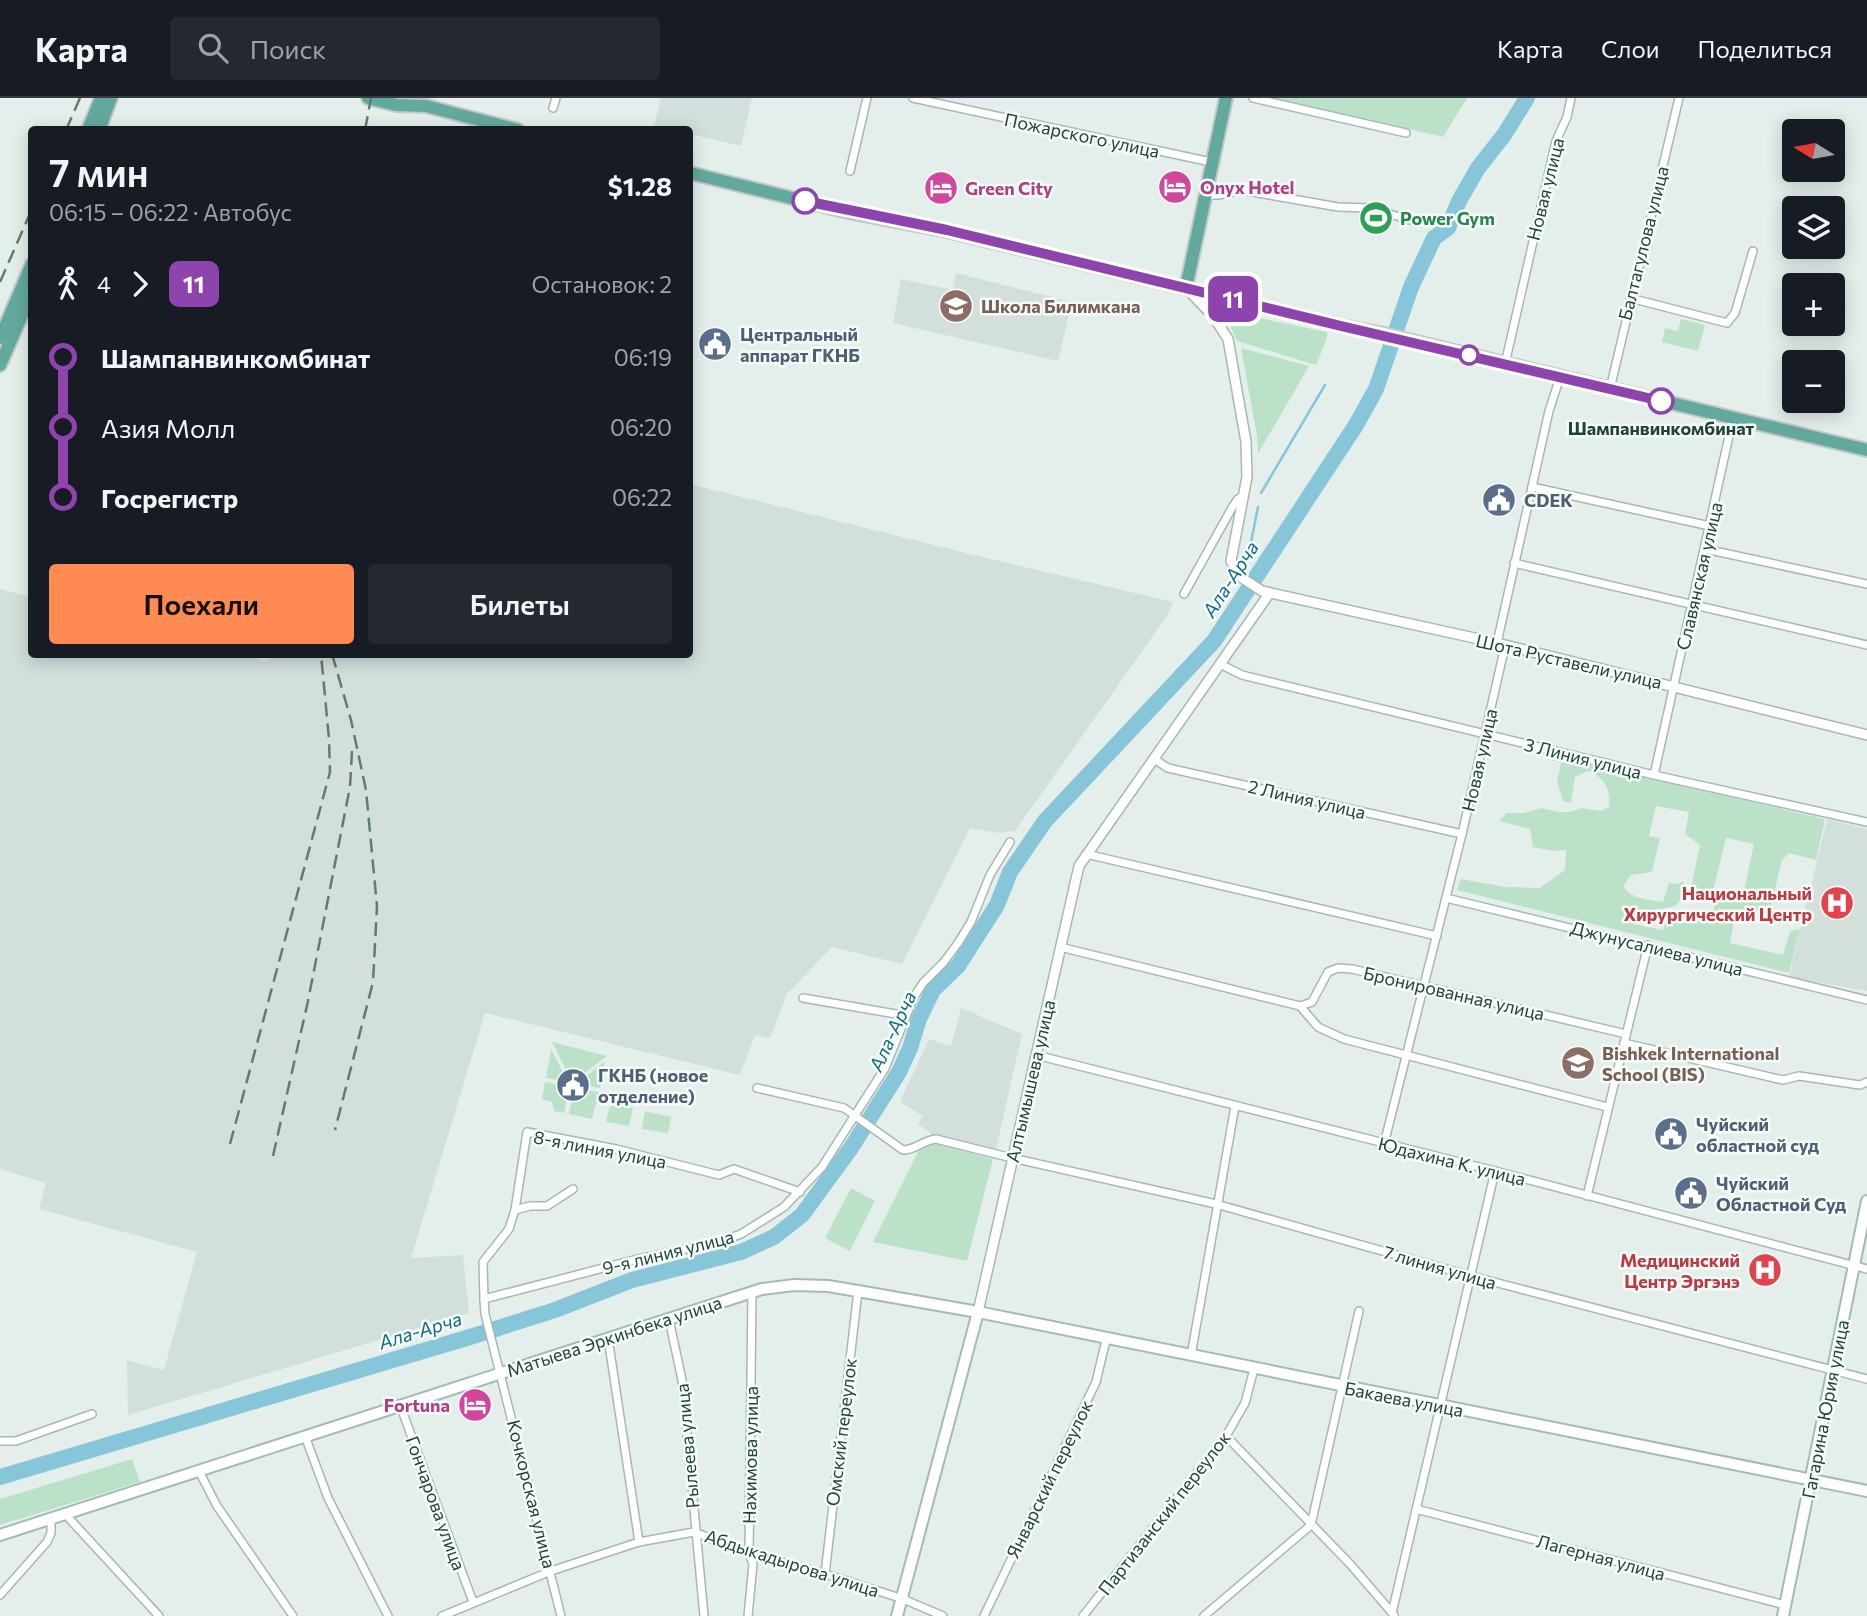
<!DOCTYPE html>
<html lang="ru">
<head>
<meta charset="utf-8">
<style>
  body { margin:0; font-family:Commissioner,sans-serif; background:#242831; color:#f1f3f6; height:100vh; display:flex; flex-direction:column; font-size:26px; white-space:nowrap }
  * { box-sizing:border-box; margin:0 }
  p { font-size:23px; color:#9ea1a6 }
  .icon { flex:none; width:38px; height:38px; fill:none; stroke:currentColor; stroke-width:2; stroke-linecap:round; stroke-linejoin:round }
  .map { position:relative; flex:1; overflow:hidden }
  .panel { position:absolute; left:28px; top:28px; width:665px; height:532px; display:flex; flex-direction:column; background:#171b24; border-radius:7px; box-shadow:0 4px 18px #0003 }
  .panel>* { flex:none }
  .badge { padding:0 14px; border-radius:10px; font-size:24px; line-height:46px }
  .needle { width:46px; rotate:281deg }
  .fabs { position:absolute; left:1782px; top:21px; display:grid; gap:14px }
  .fabs a { display:grid; place-items:center; width:63px; height:63px; border-radius:7px; background:#171b24; box-shadow:0 4px 18px #0003; font-size:35px }
  .map>.badge { position:absolute; translate:-50% -50%; box-shadow:0 0 0 4px #fff }
  .legs { display:flex; align-items:center; gap:10px; height:77px; padding:0 21px; font-size:23px }
  .legs p { margin-inline-start:auto }
  .summary { display:flex; align-items:center; justify-content:space-between; height:119px; padding:0 21px }
  h1 { font-size:38px; font-weight:600; line-height:52px }
  .button { display:flex; gap:14px; margin-top:auto; padding:14px 21px }
  .button a { flex:1; height:80px; border-radius:7px; background:#ff8a52; color:#111; font-size:28px; font-weight:600; line-height:80px; text-align:center }
  .button a+a { background:#242831; color:#f1f3f6 }
  ul { padding:0 21px; list-style:none }
  li { display:flex; align-items:center; gap:24px; height:70px; font-size:26px }
  li i { display:grid; place-items:center; width:10px; height:100%; margin:0 9px; background:currentColor }
  li i::after { content:''; width:18px; height:18px; margin:-9px; border:5px solid; border-radius:50%; background:#171b24 }
  li p { margin-inline-start:auto }
  li:first-child i { background:linear-gradient(#0000 50%,currentColor 0) }
  li:last-child i { background:linear-gradient(currentColor 50%,#0000 0) }
  header { display:flex; align-items:center; gap:42px; box-sizing:border-box; height:98px; padding:0 35px; background:#171b24; border-bottom:2px solid #363941 }
  header strong { font-size:33px }
  nav { display:flex; gap:38px; margin-inline-start:auto; font-size:24px }
  .search { width:490px; height:63px; background:#242831; display:flex; align-items:center; gap:18px; box-sizing:border-box; padding:0 24px; border-radius:7px; color:#9ea1a6; font-size:26px }
  .map>svg:first-child { display:block }
  .built { fill:#d2dfda }
  .green { fill:#bbe2c9 }
  .lines { fill:none; stroke-linecap:round; stroke-linejoin:round }
  .stream { stroke:#87c5d9; stroke-width:2.5 }
  .river { stroke:#87c5d9; stroke-width:16 }
  .minor-casing { stroke:#a6b8b3; stroke-width:10 }
  .tertiary-casing { stroke:#a6b8b3; stroke-width:12 }
  .secondary-casing { stroke:#a1bcb4; stroke-width:14 }
  .primary-casing { stroke:#c1cac8; stroke-width:16 }
  .minor { stroke:#fff; stroke-width:7 }
  .tertiary { stroke:#fff; stroke-width:9 }
  .secondary { stroke:#fff; stroke-width:10 }
  .primary { stroke:#64a99d; stroke-width:12 }
  .rail { stroke:#5c7e77; stroke-width:2.5; stroke-dasharray:14 7; stroke-linecap:butt }
  .line-1-casing { stroke:#fff; stroke-width:16 }
  .line-1 { stroke:#8e44ad; stroke-width:10 }
  .stop-1-dot { fill:#fff; stroke:#8e44ad; stroke-width:3.5 }
  .labels { text-anchor:middle; dominant-baseline:central; stroke-width:5; stroke-linejoin:round; paint-order:stroke }
  .street-label { font-size:18px; fill:#21433c; stroke:#f5fbf8 }
  .hotel-label { font-size:18px; font-weight:bold; fill:#b23c85; stroke:#f5fbf8; text-anchor:start }
  .leisure-label { font-size:18px; font-weight:bold; fill:#27864d; stroke:#f5fbf8; text-anchor:start }
  .education-label { font-size:18px; font-weight:bold; fill:#785e54; stroke:#f5fbf8; text-anchor:start }
  .service-label { font-size:18px; font-weight:bold; fill:#4e5e75; stroke:#f5fbf8; text-anchor:start }
  .stop-label { font-size:18px; font-weight:bold; fill:#21433c; stroke:#f5fbf8 }
  .health-label { font-size:18px; font-weight:bold; fill:#be3a42; stroke:#f5fbf8; text-anchor:end }
  .water-label { font-size:19px; font-style:italic; fill:#146985; stroke:#f5fbf8 }
</style>
</head>
<body>
<header>
<strong>Карта</strong>
<div class="search"><svg class="icon" aria-label="search" viewBox="0 0 24 24"><circle cx="10" cy="10" r="6"/><path d="M15 15l6 6"/></svg>Поиск</div>
<nav><a>Карта</a><a>Слои</a><a>Поделиться</a></nav>
</header>
<div class="map">
<svg width="1867" height="1518" viewBox="0 0 1867 1518">
  <rect width="100%" height="100%" fill="#e4efeb"/>
  <g class="built">
    <path d="M661 0H752L741 48 690 36V32L668 31 654 28Z"/>
    <path d="M956 175 1072 204 1058 263 893 225 901 181 953 192Z"/>
    <path d="M690 386 978 458 1173 504 1167 518 1015 733 999 735 970 730 902 866 832 849 787 896 770 940 755 937 740 977 485 915 411 1160 463 1157 469 1215 128 1317 127 1262 164 1272 197 1154 39 1111 46 1085 0 1071V491L31 499 32 556H239L264 563 288 556H690Z"/>
    <path d="M1827 721 1867 731V893L1789 879Z"/>
    <path d="M961 910 1022 936 996 1051 933 1037 918 1026 923 1018 900 1004 929 941 951 948Z"/>
  </g>
  <g class="green">
    <path d="M1274 0H1467L1443 39Z"/>
    <path d="M1224 213 1327 234V240L1316 267 1237 243Z"/>
    <path d="M1681 221 1705 227 1698 253 1662 244 1665 230 1678 233Z"/>
    <path d="M1241 250 1309 268 1258 356 1257 338Z"/>
    <path d="M1552 658 1825 721 1816 762 1789 755 1782 762 1768 820 1736 814 1735 821 1713 816 1717 797 1742 802 1754 746 1726 740 1713 794 1691 789 1700 747 1685 736 1689 714 1656 708 1649 738 1660 740 1652 774 1631 777 1623 788C1631 801 1649 802 1663 804L1669 785 1677 786 1683 783 1686 794 1676 808 1634 816V826L1663 832 1666 820C1679 817 1688 818 1699 824L1710 818 1734 822 1730 845 1783 857 1790 833 1800 831 1789 875 1457 792 1461 781 1505 789 1540 790 1565 772 1566 752 1553 753 1533 749 1530 731 1499 723 1507 715H1524L1541 710 1559 714H1570L1581 710 1601 713 1609 709C1611 691 1604 678 1587 673L1575 679 1571 705 1563 703 1557 683 1561 665 1551 662Z"/>
    <path d="M552 944 607 958 578 980 569 978Z"/>
    <path d="M551 951 566 980 563 983 546 980Z"/>
    <path d="M605 963 600 990 581 987 580 983Z"/>
    <path d="M545 984 563 988 568 995 564 1015 554 1013 552 1004 542 1001Z"/>
    <path d="M580 991 599 994 592 1021 569 1016 573 996 577 995Z"/>
    <path d="M613 1007 633 1010 629 1028 606 1024 609 1010Z"/>
    <path d="M645 1013 671 1019 668 1035 642 1031Z"/>
    <path d="M924 1042 993 1061 967 1163 873 1144Z"/>
    <path d="M851 1090 875 1103 850 1153 825 1140Z"/>
    <path d="M132 1361 140 1384 0 1427V1401Z"/>
  </g>
  <g class="lines">
    <g class="stream">
      <path d="M1261 395 1325 287"/>
      <path d="M1248 459 1258 409"/>
    </g>
    <path class="river" d="M0 1379 470 1239 555 1212 632 1182 741 1154 774 1139 802 1117 851 1050 899 974 910 950 919 921 933 892 958 868 997 807 1010 774 1045 723 1214 543 1356 327 1376 291 1411 189 1434 140 1448 130 1459 103 1478 70 1504 37 1527 0"/>
    <g class="minor-casing">
      <g id="minor">
        <path d="M913 0 1211 64"/>
        <path d="M1253 0 1406 35"/>
        <path d="M553 10 556 0"/>
        <path d="M850 73 867 0"/>
        <path d="M1205 97H1219L1241 92 1338 109 1369 110 1410 122"/>
        <path d="M1630 200 1727 225 1735 215 1753 153"/>
        <path d="M1505 266 1556 43 1567 19 1571 0"/>
        <path d="M1610 291 1679 0"/>
        <path d="M1532 389 1710 428"/>
        <path d="M1705 451 1867 486"/>
        <path d="M1514 465 1867 547"/>
        <path d="M1184 496 1233 408 1238 401 1243 398"/>
        <path d="M1220 566 1242 577 1654 677 1867 724"/>
        <path d="M1154 661 1168 670 1462 736"/>
        <path d="M1654 677 1733 320"/>
        <path d="M1086 756 1437 838"/>
        <path d="M1446 800 1867 902"/>
        <path d="M1060 849 1300 908 1312 904 1328 874 1338 870 1352 871 1626 936"/>
        <path d="M803 900 896 916 905 921"/>
        <path d="M1300 908 1318 929 1344 941 1607 1009"/>
        <path d="M1624 945 1783 982 1799 978 1860 987 1867 984"/>
        <path d="M1036 957 1495 1073 1867 1171"/>
        <path d="M757 990 844 1010 903 1052C915 1052 924 1042 936 1041L1012 1060 1216 1106 1471 1178 1867 1281"/>
        <path d="M1384 1046 1462 736 1503 557 1497 545 1549 313 1560 279"/>
        <path d="M1587 1098 1648 847"/>
        <path d="M515 1112 530 1108H547L573 1091"/>
        <path d="M484 1201 483 1164 509 1131 515 1112 527 1034 616 1051 719 1077 734 1071 800 1094"/>
        <path d="M669 1221 682 1282 704 1518"/>
        <path d="M608 1240 639 1444"/>
        <path d="M1191 1258 1235 1008"/>
        <path d="M400 1307 473 1504"/>
        <path d="M305 1338 328 1400 388 1518"/>
        <path d="M1226 1338 1350 1466 1394 1517"/>
        <path d="M0 1343H16L92 1316"/>
        <path d="M199 1373 217 1408 293 1518"/>
        <path d="M1416 1411 1785 1507"/>
        <path d="M65 1416 159 1518"/>
        <path d="M825 1476 858 1193"/>
        <path d="M0 1497 47 1444 51 1435V1420"/>
        <path d="M1392 1515 1495 1073"/>
        <path d="M442 1518 551 1473 639 1444 694 1434 749 1455 825 1476 903 1501 943 1518"/>
        <path d="M561 1518 485 1216 484 1201 634 1162 719 1144 741 1136 784 1109 822 1069 885 970 914 899 923 885 944 864 958 845 971 824 990 777 1010 744"/>
        <path d="M748 1518 753 1466 749 1455 752 1194"/>
        <path d="M984 1518 1096 1284 1106 1242"/>
        <path d="M1083 1518 1226 1338 1245 1305 1254 1271"/>
        <path d="M1204 1518 1311 1427 1359 1213"/>
      </g>
    </g>
    <g class="tertiary-casing">
      <g id="tertiary">
        <path d="M1189 193 1213 218 1228 241 1246 344 1247 379 1231 463 1242 480 1262 493 1497 545 1867 637"/>
        <path d="M978 1214 1079 768 1269 496"/>
      </g>
    </g>
    <g class="secondary-casing">
      <g id="secondary">
        <path d="M0 1437 740 1198 762 1191 794 1187 828 1188 858 1193 978 1214 1867 1393"/>
        <path d="M897 1518 978 1214"/>
        <path d="M1783 1518 1867 1103"/>
      </g>
    </g>
    <g class="primary-casing">
      <g id="primary">
        <path d="M368 0 396 7 426 8 518 32"/>
        <path d="M88 32 101 0"/>
        <path d="M99 32 111 0"/>
        <path d="M690 75 848 114 947 133 1341 228 1379 235 1867 352"/>
        <path d="M1186 190 1226 0"/>
        <path d="M0 240 32 166"/>
        <path d="M0 267 32 194"/>
      </g>
    </g>
    <use href="#minor" class="minor"/>
    <use href="#tertiary" class="tertiary"/>
    <use href="#secondary" class="secondary"/>
    <use href="#primary" class="primary"/>
    <g class="rail">
      <path d="M66 32 80 0"/>
      <path d="M365 32 371 0"/>
      <path d="M0 184 32 111"/>
      <path d="M332 556 351 622 366 692 377 808 373 884 335 1032"/>
      <path d="M230 1046 330 674 329 641 321 556"/>
      <path d="M273 1058 308 903 350 689 352 653"/>
    </g>
  </g>
  <g class="lines">
    <g class="line-1-casing">
      <path id="line-1" d="M805 103 947 132 1341 228 1661 303"/>
    </g>
    <use href="#line-1" class="line-1"/>
  </g>
  <defs>
    <g id="hotel-disc" transform="scale(1.75)"><circle r="9.5" fill="#d1479c" stroke="#f5fbf8"/><path d="M-6-4.5h1.5V1H6V5H4.5V3h-9V5H-6ZM-4 0a1.8 1.8 0 1 1 3.6 0ZM.5 0V-2.5h3Q6-2.5 6 0Z" fill="#fff"/></g>
    <g id="stadium-disc" transform="scale(1.75)"><circle r="9.5" fill="#2e9e5b" stroke="#f5fbf8"/><path d="M0-5a6.5 5 0 1 0 0 10a6.5 5 0 1 0 0-10ZM-3.5-1.8h7v3.6h-7Z" fill="#fff"/></g>
    <g id="school-disc" transform="scale(1.75)"><circle r="9.5" fill="#8d6e63" stroke="#f5fbf8"/><path d="M0-5L7-2L0 1L-7-2ZM-4 1L0 2.5L4 1V4Q0 6-4 4Z" fill="#fff"/></g>
    <g id="civic-disc" transform="scale(1.75)"><circle r="9.5" fill="#5c6f8a" stroke="#f5fbf8"/><path d="M-.6-6.5H3V-4.5H.6V-3L4-1V1h2V6H-6V1h2V-1L-.6-3ZM-1.2 2.5V6h2.4V2.5Z" fill="#fff"/></g>
    <g id="hospital-disc" transform="scale(1.75)"><circle r="9.5" fill="#e0444e" stroke="#f5fbf8"/><path d="M-5-5h3v3.5h4V-5h3V5h-3V1.5h-4V5h-3Z" fill="#fff"/></g>
  </defs>
  <g fill-rule="evenodd">
    <use href="#hotel-disc" x="1175" y="89"/>
    <use href="#hotel-disc" x="941" y="90"/>
    <use href="#stadium-disc" x="1376" y="120"/>
    <use href="#school-disc" x="956" y="208"/>
    <use href="#civic-disc" x="715" y="246"/>
    <use href="#civic-disc" x="1499" y="402"/>
    <use href="#hospital-disc" x="1837" y="805"/>
    <use href="#school-disc" x="1578" y="965"/>
    <use href="#civic-disc" x="573" y="987"/>
    <use href="#civic-disc" x="1671" y="1036"/>
    <use href="#civic-disc" x="1691" y="1095"/>
    <use href="#hospital-disc" x="1765" y="1172"/>
    <use href="#hotel-disc" x="475" y="1307"/>
  </g>
  <g class="stop-1-dot">
    <circle cx="805" cy="103" r="12"/>
    <circle cx="1469" cy="257" r="9"/>
    <circle cx="1661" cy="303" r="12"/>
  </g>
  <g class="labels">
    <g class="street-label">
      <text transform="translate(1082 37) rotate(12)">Пожарского улица</text>
      <text transform="translate(1545 91) rotate(-76)">Новая улица</text>
      <text transform="translate(1643 145) rotate(-76)">Балтагулова улица</text>
      <text transform="translate(1699 478) rotate(-77)">Славянская улица</text>
      <text transform="translate(1569 563) rotate(13)">Шота Руставели улица</text>
      <text transform="translate(1583 660) rotate(14)">3 Линия улица</text>
      <text transform="translate(1479 662) rotate(-77)">Новая улица</text>
      <text transform="translate(1307 701) rotate(13)">2 Линия улица</text>
      <text transform="translate(1657 850) rotate(14)">Джунусалиева улица</text>
      <text transform="translate(1454 895) rotate(13)">Бронированная улица</text>
      <text transform="translate(1030 983) rotate(-77)">Алтымышева улица</text>
      <text transform="translate(600 1051) rotate(11)">8-я линия улица</text>
      <text transform="translate(1452 1063) rotate(14)">Юдахина К. улица</text>
      <text transform="translate(668 1154) rotate(-14)">9-я линия улица</text>
      <text transform="translate(1440 1169) rotate(16)">7 линия улица</text>
      <text transform="translate(614 1238) rotate(-18)">Матыева Эркинбека улица</text>
      <text transform="translate(1404 1301) rotate(11)">Бакаева улица</text>
      <text transform="translate(1825 1311) rotate(-79)">Гагарина Юрия улица</text>
      <text transform="translate(841 1334) rotate(-83)">Омский переулок</text>
      <text transform="translate(687 1348) rotate(-95)">Рылеева улица</text>
      <text transform="translate(750 1357) rotate(-89)">Нахимова улица</text>
      <text transform="translate(1049 1381) rotate(-64)">Январский переулок</text>
      <text transform="translate(532 1396) rotate(76)">Кочкорская улица</text>
      <text transform="translate(436 1405) rotate(70)">Гончарова улица</text>
      <text transform="translate(1164 1415) rotate(-52)">Партизанский переулок</text>
      <text transform="translate(1601 1459) rotate(15)">Лагерная улица</text>
      <text transform="translate(792 1465) rotate(18)">Абдыкадырова улица</text>
    </g>
    <g class="hotel-label">
      <text x="1200" y="89">Onyx Hotel</text>
      <text x="965" y="90">Green City</text>
      <text x="450" y="1307" text-anchor="end">Fortuna</text>
    </g>
    <g class="leisure-label">
      <text x="1400" y="120">Power Gym</text>
    </g>
    <g class="education-label">
      <text x="981" y="208">Школа Билимкана</text>
      <text x="1602" y="955">Bishkek International<tspan x="1602" dy="21">School (BIS)</tspan></text>
    </g>
    <g class="service-label">
      <text x="740" y="236">Центральный<tspan x="740" dy="21">аппарат ГКНБ</tspan></text>
      <text x="1524" y="402">CDEK</text>
      <text x="598" y="977">ГКНБ (новое<tspan x="598" dy="21">отделение)</tspan></text>
      <text x="1696" y="1026">Чуйский<tspan x="1696" dy="21">областной суд</tspan></text>
      <text x="1716" y="1085">Чуйский<tspan x="1716" dy="21">Областной Суд</tspan></text>
    </g>
    <g class="stop-label">
      <text x="1661" y="330">Шампанвинкомбинат</text>
    </g>
    <g class="health-label">
      <text x="1812" y="795">Национальный<tspan x="1812" dy="21">Хирургический Центр</tspan></text>
      <text x="1740" y="1162">Медицинский<tspan x="1740" dy="21">Центр Эргэнэ</tspan></text>
    </g>
    <g class="water-label">
      <text transform="translate(1230 481) rotate(-57)">Ала-Арча</text>
      <text transform="translate(892 933) rotate(-65)">Ала-Арча</text>
      <text transform="translate(420 1232) rotate(-17)">Ала-Арча</text>
    </g>
  </g>
</svg>
<div class="fabs">
<a><svg class="needle" viewBox="-14 -14 28 28"><path d="M0-13l5 13h-10z" fill="#e53935"/><path d="M0 13l5-13h-10z" fill="#9ea1a6"/></svg></a>
<a><svg class="icon" aria-label="layers" viewBox="0 0 24 24"><path d="M12 4l9 5-9 5-9-5zM3 14l9 5 9-5"/></svg></a>
<a>+</a>
<a>−</a>
</div>
<b class="badge" style="left:1233px;top:201px;background:#8e44ad;color:#fff">11</b>
<section class="panel">
<div class="summary"><div><h1>7 мин</h1><p>06:15 – 06:22 · Автобус</p></div><b>$1.28</b></div>
<div class="legs"><svg class="icon" aria-label="walk" viewBox="0 0 24 24"><circle cx="13" cy="4" r="2"/><path d="M13 8l-2 6 4 7M11 14l-3 7M7 12l3-4h3l4 4"/></svg>4<svg class="icon" aria-label="forward" viewBox="0 0 24 24"><path d="M9 5l7 7-7 7"/></svg><b class="badge" style="background:#8e44ad;color:#fff">11</b><p>Остановок: 2</p></div>
<ul>
<li><i style="color:#8e44ad"></i><b>Шампанвинкомбинат</b><p>06:19</p></li>
<li><i style="color:#8e44ad"></i><span>Азия Молл</span><p>06:20</p></li>
<li><i style="color:#8e44ad"></i><b>Госрегистр</b><p>06:22</p></li>
</ul>
<div class="button"><a>Поехали</a><a>Билеты</a></div>
</section>
</div>
</body>
</html>
